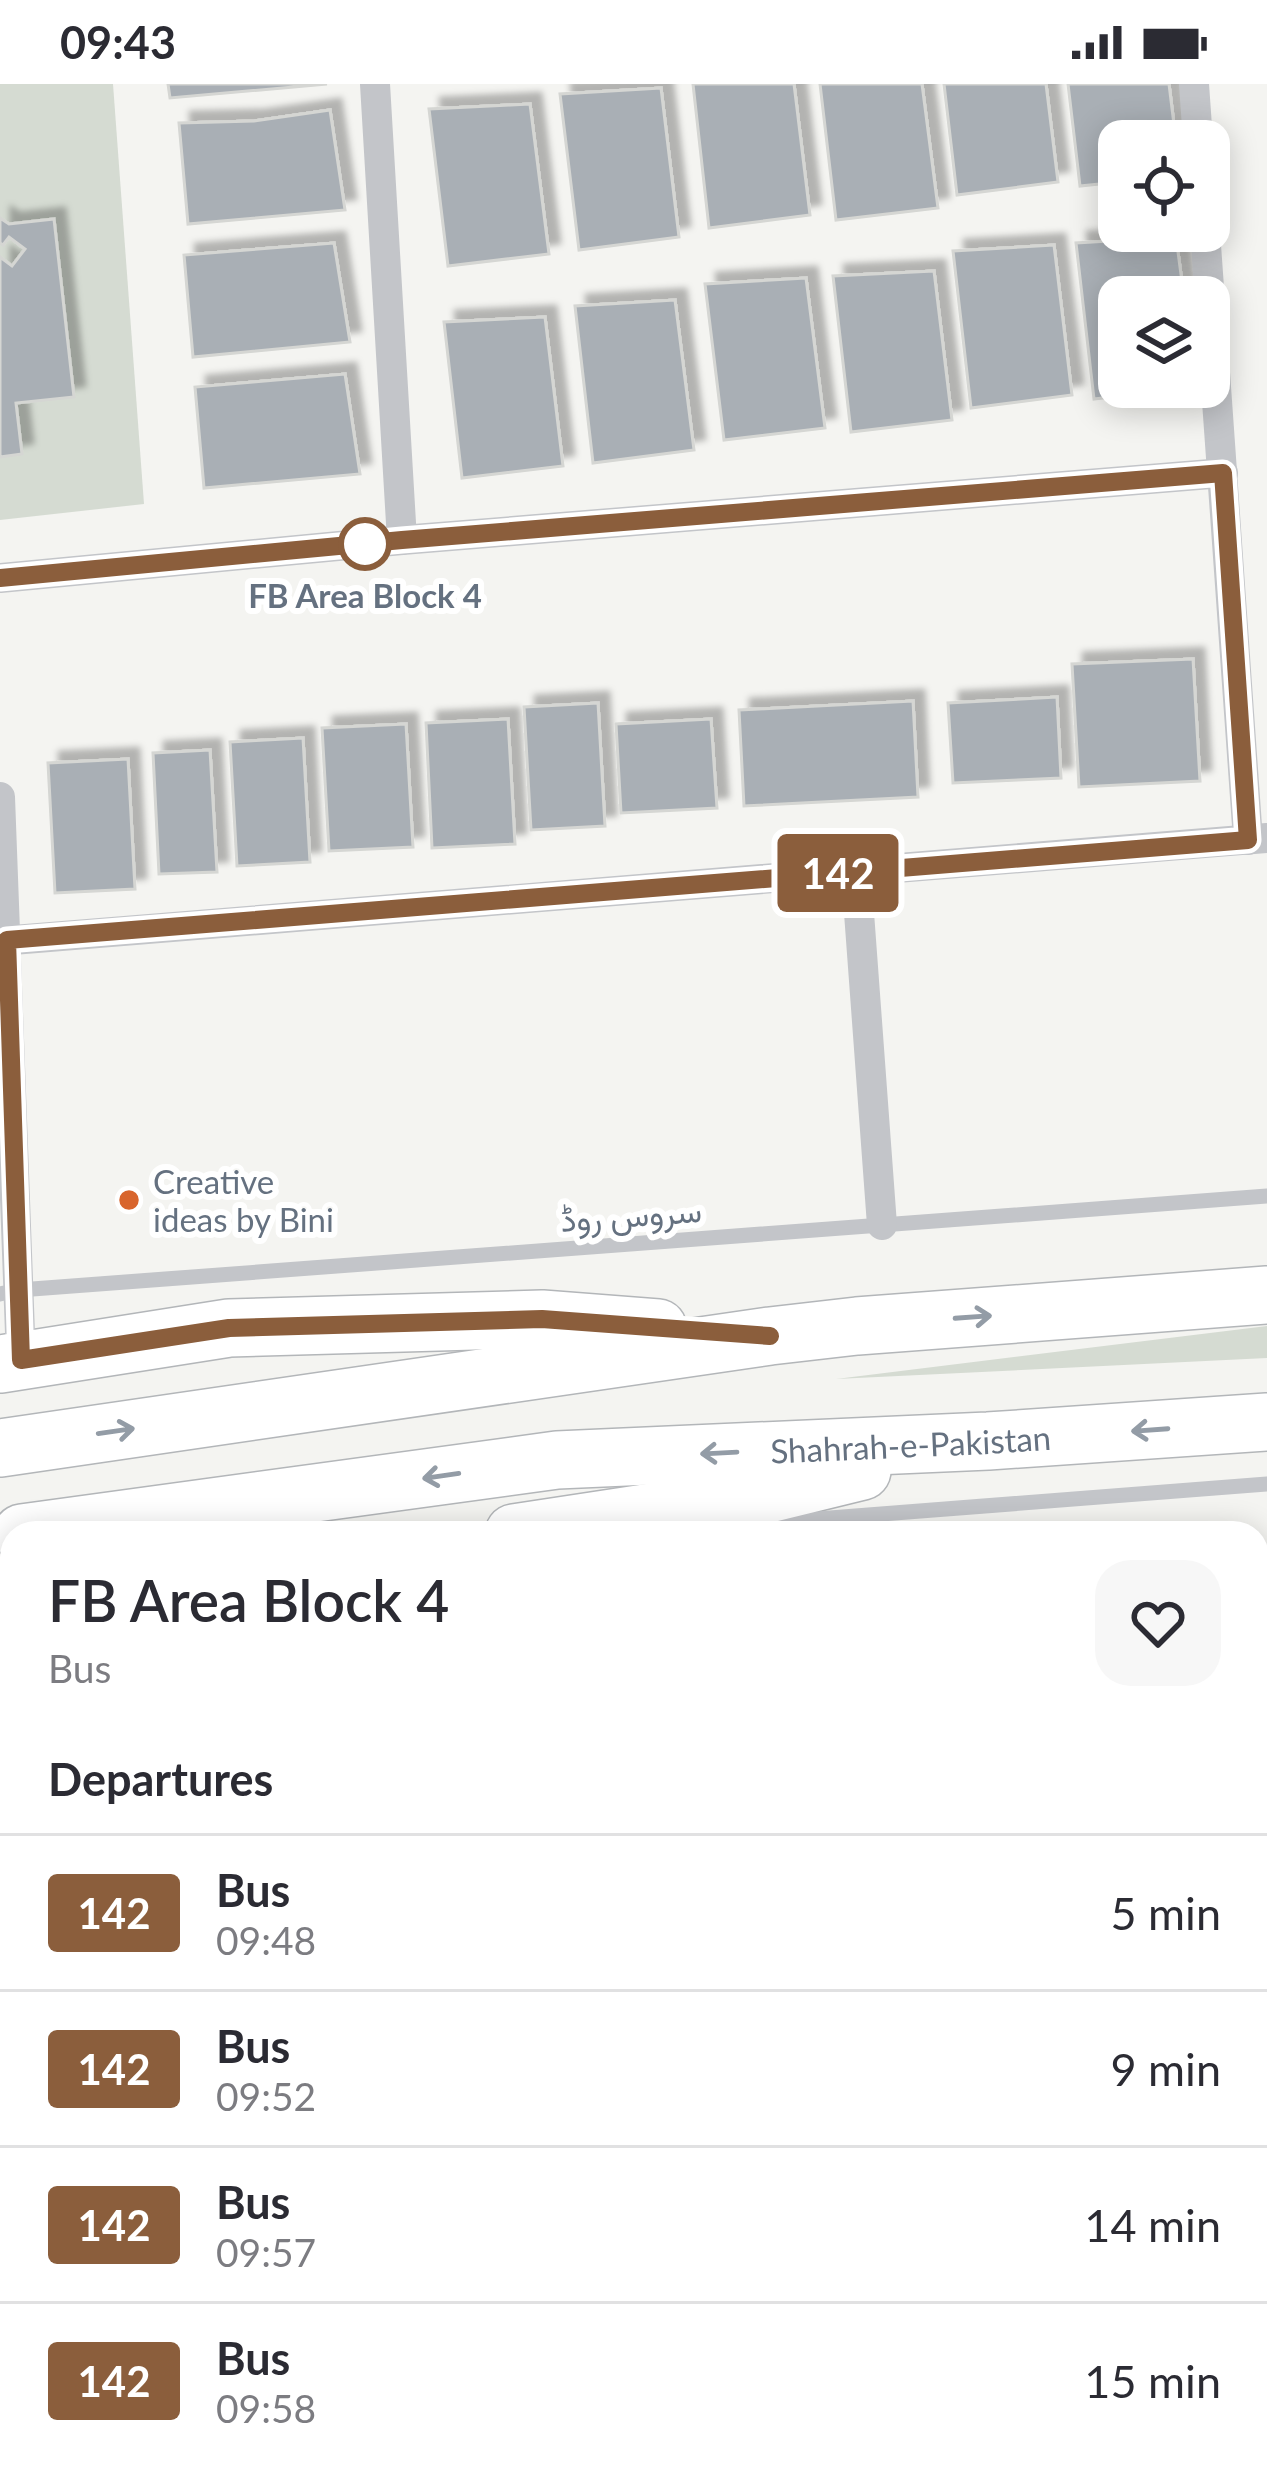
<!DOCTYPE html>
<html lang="en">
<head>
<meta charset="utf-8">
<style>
  body { margin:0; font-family:Lato,Vazirmatn,sans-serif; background:#f7f7f7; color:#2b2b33; height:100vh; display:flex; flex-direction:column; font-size:45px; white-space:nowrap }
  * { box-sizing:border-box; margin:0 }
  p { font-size:39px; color:#7c7c81 }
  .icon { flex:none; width:66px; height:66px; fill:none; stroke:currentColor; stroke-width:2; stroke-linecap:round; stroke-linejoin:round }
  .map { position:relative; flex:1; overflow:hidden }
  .details { position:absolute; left:0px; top:1437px; width:1269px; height:960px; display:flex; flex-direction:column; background:#fff; border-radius:36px 36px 0 0; box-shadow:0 6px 30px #0003 }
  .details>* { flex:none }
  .badge { padding:0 24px; border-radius:9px; font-size:42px; line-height:78px }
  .controls { position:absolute; left:1098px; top:36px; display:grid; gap:24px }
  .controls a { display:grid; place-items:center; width:132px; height:132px; border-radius:24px; background:#fff; box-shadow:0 6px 30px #0003; font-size:60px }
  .map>.badge { position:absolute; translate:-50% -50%; box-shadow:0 0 0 6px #fff }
  h2 { padding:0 48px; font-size:45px; line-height:108px }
  .round { display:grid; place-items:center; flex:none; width:126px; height:126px; border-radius:36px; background:#f7f7f7 }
  .summary { display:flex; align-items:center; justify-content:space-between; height:204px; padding:0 48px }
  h1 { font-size:57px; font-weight:600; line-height:90px }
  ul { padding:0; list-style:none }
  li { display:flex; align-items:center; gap:36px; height:156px; padding:0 48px; border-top:3px solid #e1e1e2 }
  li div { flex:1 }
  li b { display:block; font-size:45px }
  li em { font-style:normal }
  li .badge { min-width:132px; font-weight:700; text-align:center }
  .status { display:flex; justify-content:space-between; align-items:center; height:84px; padding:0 60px; background:#fff; direction:ltr }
  .status svg { height:33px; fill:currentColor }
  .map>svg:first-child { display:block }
  .green { fill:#d5dbd2 }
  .building { fill:#a9afb5; stroke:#d5d6d3; stroke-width:3; filter:url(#shadow) }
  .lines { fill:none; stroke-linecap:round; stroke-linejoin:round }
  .highway-casing { stroke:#b3b6b9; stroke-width:60 }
  .lane { stroke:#c3c5c9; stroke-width:15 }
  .street { stroke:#c3c5c9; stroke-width:30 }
  .highway { stroke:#fff; stroke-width:57 }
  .oneway { stroke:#939ca6 }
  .line-casing { stroke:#fff; stroke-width:27 }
  .line { stroke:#8b5e3c; stroke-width:18 }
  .stop-dot { fill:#fff; stroke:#8b5e3c; stroke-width:6 }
  .poi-dot { fill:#d8652d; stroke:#fff; stroke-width:4.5 }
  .labels { text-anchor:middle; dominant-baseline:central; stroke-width:12; stroke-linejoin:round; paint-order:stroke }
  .stop-label { font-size:33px; font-weight:bold; fill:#657180; stroke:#fff }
  .poi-label { font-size:33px; fill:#657180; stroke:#fff; text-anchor:start }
  .street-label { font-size:33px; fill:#657180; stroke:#fff }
</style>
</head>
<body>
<div class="status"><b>09:43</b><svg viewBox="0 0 49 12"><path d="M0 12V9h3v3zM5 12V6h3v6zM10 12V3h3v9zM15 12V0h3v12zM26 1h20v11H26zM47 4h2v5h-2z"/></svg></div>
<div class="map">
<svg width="1267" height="2397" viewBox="0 0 1267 2397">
  <defs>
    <filter id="shadow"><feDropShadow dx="11" dy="-11" stdDeviation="3" flood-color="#0004"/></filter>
  </defs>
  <rect width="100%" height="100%" fill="#f4f4f1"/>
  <g class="green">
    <path d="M0 0H113L144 420 0 436Z"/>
    <path d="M1267 1242V1274L836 1295Z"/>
  </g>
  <g class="building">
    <path d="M168 0H327L170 14Z"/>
    <path d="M693 0H794L810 131 709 144Z"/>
    <path d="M820 0H922L938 124 836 136Z"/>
    <path d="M944 0H1046L1058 98 957 111Z"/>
    <path d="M1068 0H1169L1176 57H1119V98L1080 102Z"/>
    <path d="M661 4 679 153 579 166 560 10Z"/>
    <path d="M530 20 549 170 448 182 429 25Z"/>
    <path d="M330 26 345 126 188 140 179 39 254 37Z"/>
    <path d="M0 134 9 140 54 135 74 313 16 319 22 370 0 373V173L12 182 25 165 9 153 3 161 0 159Z"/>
    <path d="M1176 153 1184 213H1119V303H1195L1094 315 1076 159Z"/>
    <path d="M334 159 350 258 193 273 184 171Z"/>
    <path d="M1054 161 1072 311 971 324 953 167Z"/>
    <path d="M934 187 952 336 851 348 833 192Z"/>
    <path d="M806 194 825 344 724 356 705 200Z"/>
    <path d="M675 216 694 366 593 379 575 222Z"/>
    <path d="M545 233 563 382 462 394 444 238Z"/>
    <path d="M345 290 360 390 204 404 195 303Z"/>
    <path d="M1193 575 1200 697 1079 703 1072 580Z"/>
    <path d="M1057 613 1061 694 953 699 948 619Z"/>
    <path d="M913 617 918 713 744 722 739 626Z"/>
    <path d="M598 619 605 742 531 746 524 623Z"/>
    <path d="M508 635 515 760 432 764 426 639Z"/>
    <path d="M711 635 717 724 621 729 616 640Z"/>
    <path d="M406 640 413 763 329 767 322 644Z"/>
    <path d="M303 654 310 778 237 782 230 658Z"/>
    <path d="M210 666 217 788 159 790 153 669Z"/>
    <path d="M128 675 135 805 55 809 48 679Z"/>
    <path d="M12 1585V1635L0 1636V1586Z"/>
    <path d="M1267 1648V1770L1257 1769V1683Z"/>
    <path d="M12 1743V1791L0 1775V1751Z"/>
    <path d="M1267 1922V2032L1257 2053V1943Z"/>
    <path d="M12 2023V2073L3 2080 12 2091V2110L5 2116 0 2110V2032Z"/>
    <rect x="0" y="2150" width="12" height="30"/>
    <path d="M0 2256H3L9 2342 0 2343Z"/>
    <path d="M12 2364 15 2397H0V2365Z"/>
    <path d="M18 2385H51L52 2397H19Z"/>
    <path d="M55 2385H88V2397H56Z"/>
    <path d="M91 2385H124L125 2397H92Z"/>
    <path d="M128 2385H160L161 2397H129Z"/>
    <path d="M164 2385H197L198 2397H165Z"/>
    <path d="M201 2385H233L234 2397H202Z"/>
    <path d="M264 2385H401L391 2397H266Z"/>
    <path d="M445 2385H477L478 2397H446Z"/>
    <path d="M482 2385H514L515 2397H482Z"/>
    <path d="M518 2385H551L552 2397H519Z"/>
    <path d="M555 2385H588V2397H556Z"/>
    <path d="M592 2385H624L625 2397H593Z"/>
    <path d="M628 2385H661L662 2397H629Z"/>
    <path d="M665 2385H697L698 2397H665Z"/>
    <path d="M701 2385H734L735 2397H702Z"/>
    <path d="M738 2385H770L771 2397H738Z"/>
    <path d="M774 2385H807L808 2397H775Z"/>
  </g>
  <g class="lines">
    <g class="highway-casing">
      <g id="highway">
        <path d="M0 1280 229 1244 542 1235 658 1244"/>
        <path d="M0 1364 770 1252 857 1242 1267 1211"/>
        <path id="s1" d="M22 1449 557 1376 988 1357 1267 1338"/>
        <path d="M514 1449 764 1411 862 1387"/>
        <path d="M0 1525 12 1523"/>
      </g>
    </g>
    <g class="lane">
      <path d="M0 1210 19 1206 1267 1112"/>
      <path d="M766 1439 1267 1400"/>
    </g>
    <g class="street">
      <path d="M375 0 402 456"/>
      <path d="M1194 0 1198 57"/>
      <path d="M1205 147 1248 756"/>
      <path d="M0 494 402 456 1223 389"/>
      <path d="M0 713 21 1276"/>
      <path d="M856 788 882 1141"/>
      <path d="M0 857 1267 754"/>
      <path d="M764 1411 767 1449"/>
      <path d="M1257 2130 1267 2129"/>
      <path d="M0 2221 12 2220"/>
      <path d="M249 2385 250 2397"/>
      <path d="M420 2385 421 2397"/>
      <path d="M844 2385 845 2397"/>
      <path d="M1255 2385 1256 2397"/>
      <path d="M941 2397 1102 2385"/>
    </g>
    <use href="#highway" class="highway"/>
  </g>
  <defs><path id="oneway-shaft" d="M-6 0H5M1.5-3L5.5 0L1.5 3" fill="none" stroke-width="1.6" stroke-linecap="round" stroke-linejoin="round" transform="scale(3)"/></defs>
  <g class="oneway">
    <use href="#oneway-shaft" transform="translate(973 1233) rotate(-4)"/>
    <use href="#oneway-shaft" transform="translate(1150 1346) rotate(176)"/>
    <use href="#oneway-shaft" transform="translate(116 1347) rotate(-8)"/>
    <use href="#oneway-shaft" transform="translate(719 1369) rotate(177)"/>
    <use href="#oneway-shaft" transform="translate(441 1392) rotate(172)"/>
  </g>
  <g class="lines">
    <g class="line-casing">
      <path id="line" d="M0 494 402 456 1223 389 1248 756 7 856 21 1276 229 1244 542 1235 770 1252"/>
    </g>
    <use href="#line" class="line"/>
  </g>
  <circle class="stop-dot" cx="365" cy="460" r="24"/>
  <circle class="poi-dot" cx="129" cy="1116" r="12"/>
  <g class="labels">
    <g class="stop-label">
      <text x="365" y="511">FB Area Block 4</text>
    </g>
    <g class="poi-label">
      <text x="153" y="1097">Creative<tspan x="153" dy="38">ideas by Bini</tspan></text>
    </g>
    <g class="street-label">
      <text transform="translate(631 1130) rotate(-4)">سروس روڈ</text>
      <text stroke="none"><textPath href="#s1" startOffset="894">Shahrah-e-Pakistan</textPath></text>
    </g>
  </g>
</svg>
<div class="controls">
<a><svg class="icon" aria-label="locate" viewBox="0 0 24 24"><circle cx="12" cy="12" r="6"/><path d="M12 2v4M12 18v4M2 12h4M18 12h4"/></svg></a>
<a><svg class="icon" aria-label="layers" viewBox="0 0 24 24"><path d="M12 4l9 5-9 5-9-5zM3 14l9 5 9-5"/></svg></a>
</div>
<b class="badge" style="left:838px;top:789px;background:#8b5e3c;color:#fff">142</b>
<section class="details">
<div class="summary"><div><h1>FB Area Block 4</h1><p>Bus</p></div><a class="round"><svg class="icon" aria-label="heart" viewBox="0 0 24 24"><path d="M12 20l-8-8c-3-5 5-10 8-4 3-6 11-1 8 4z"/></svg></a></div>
<h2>Departures</h2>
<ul>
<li><span class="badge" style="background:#8b5e3c;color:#fff">142</span><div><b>Bus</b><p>09:48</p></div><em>5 min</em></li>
<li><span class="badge" style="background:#8b5e3c;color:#fff">142</span><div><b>Bus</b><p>09:52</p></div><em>9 min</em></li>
<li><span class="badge" style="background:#8b5e3c;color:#fff">142</span><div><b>Bus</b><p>09:57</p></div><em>14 min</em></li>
<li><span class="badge" style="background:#8b5e3c;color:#fff">142</span><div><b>Bus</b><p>09:58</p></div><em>15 min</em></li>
</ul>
</section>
</div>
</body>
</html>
